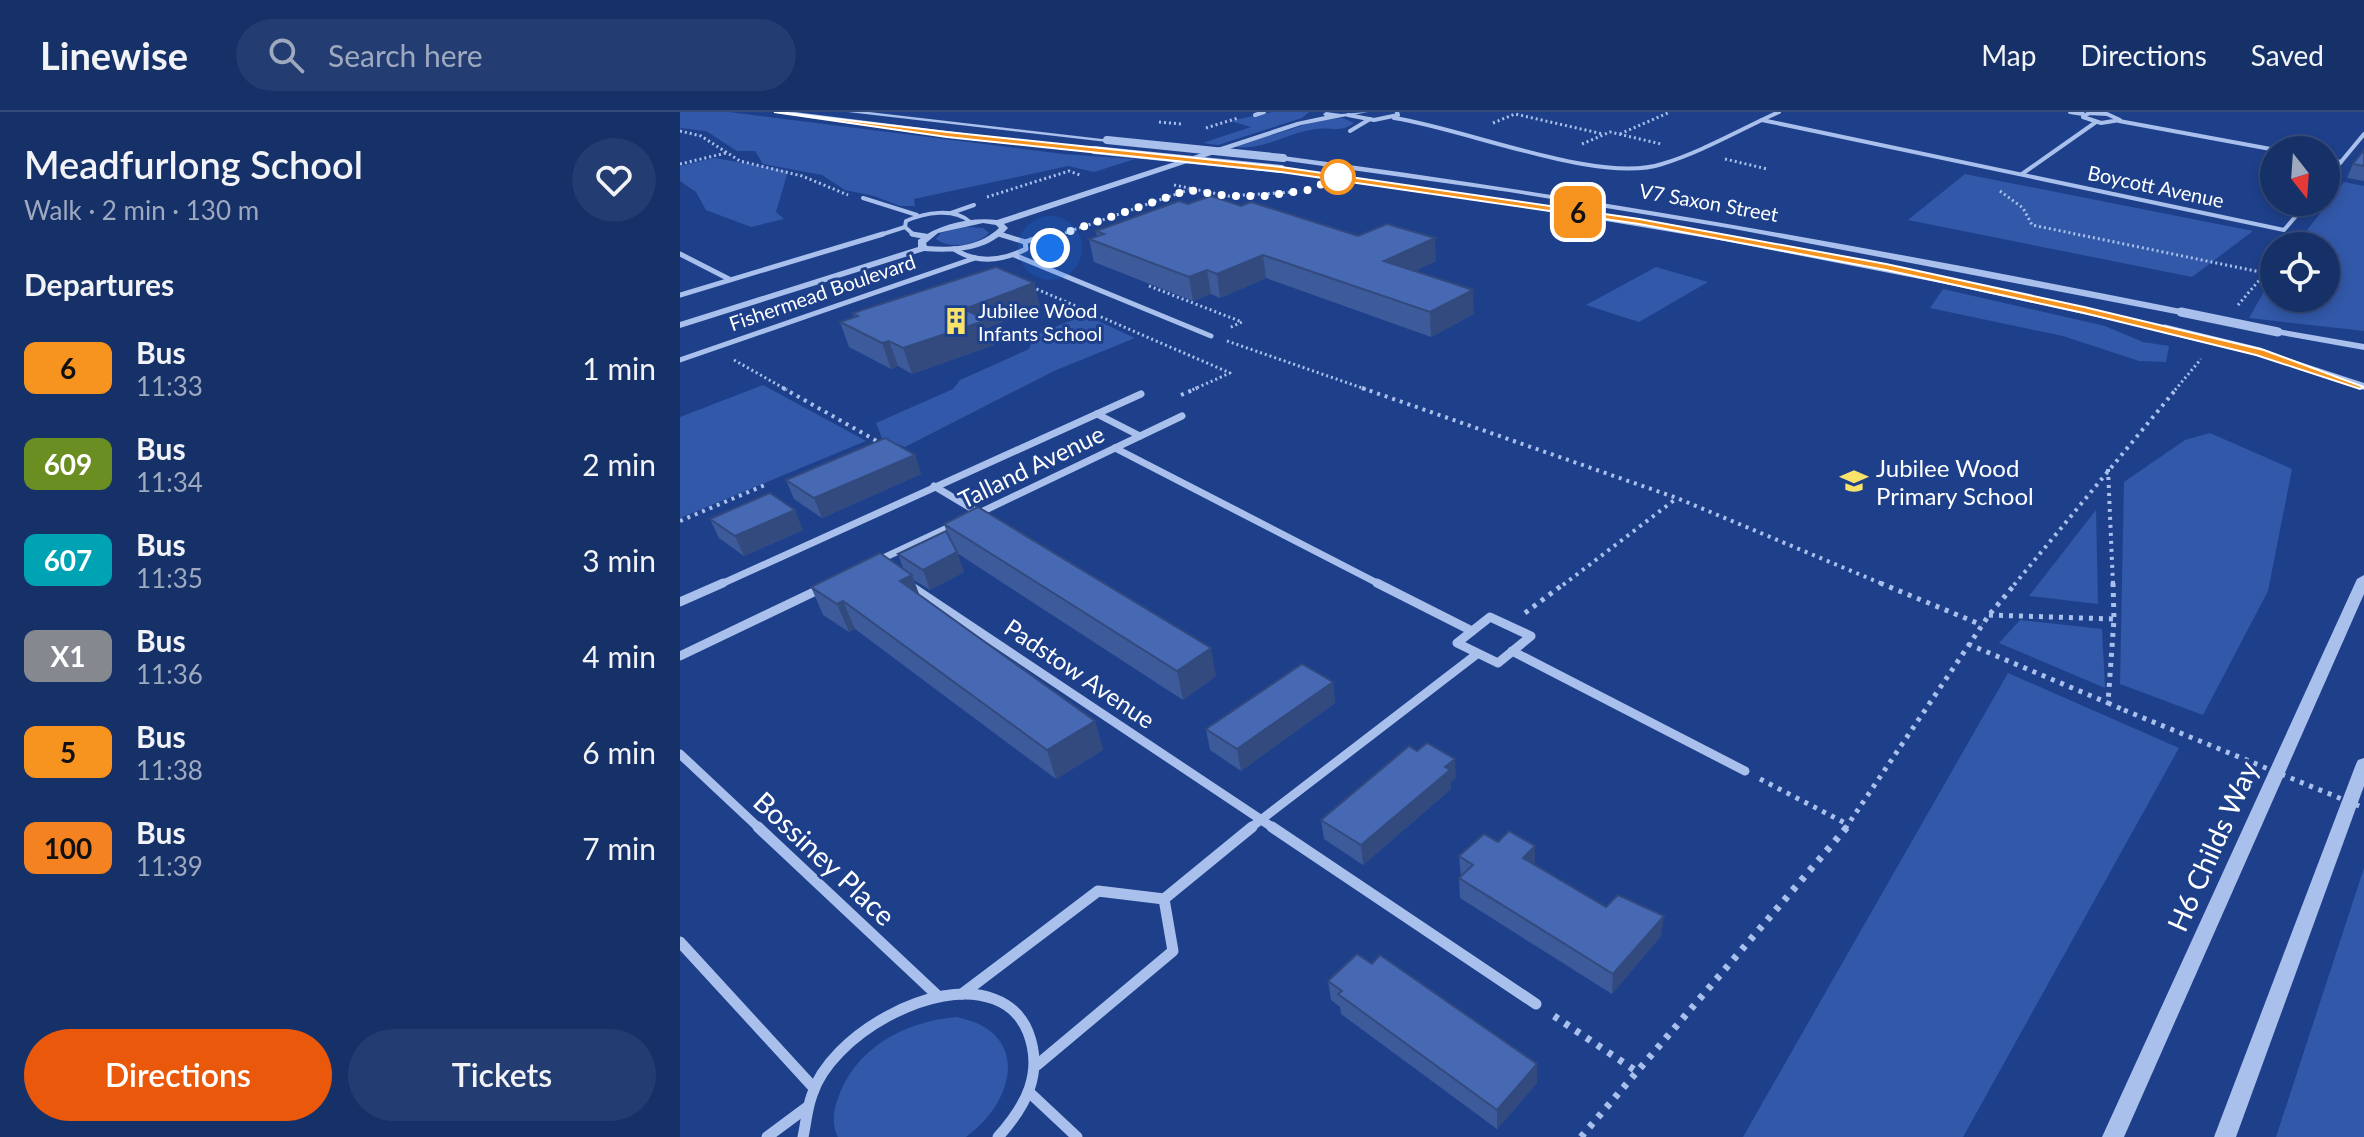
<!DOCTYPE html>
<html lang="en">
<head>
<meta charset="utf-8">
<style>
  body { margin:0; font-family:Lato,sans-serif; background:#233c71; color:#f1f3f6; height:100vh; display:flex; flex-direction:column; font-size:30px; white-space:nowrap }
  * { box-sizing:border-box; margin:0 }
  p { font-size:26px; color:#9ea9c0 }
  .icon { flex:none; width:44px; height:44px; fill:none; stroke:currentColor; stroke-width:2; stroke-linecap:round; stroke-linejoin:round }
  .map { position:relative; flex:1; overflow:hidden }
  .sheet { display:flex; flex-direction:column; background:#163068; width:680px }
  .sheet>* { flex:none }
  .badge { padding:0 16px; border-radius:12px; font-size:28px; line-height:52px }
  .needle { width:52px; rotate:163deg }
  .fabs { position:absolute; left:1580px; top:24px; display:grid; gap:16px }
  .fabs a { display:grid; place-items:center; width:80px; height:80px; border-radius:50%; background:#163068; box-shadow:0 4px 12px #0003,0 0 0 2px #354b7c; font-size:40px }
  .you { position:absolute; width:40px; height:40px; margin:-20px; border:6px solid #fff; border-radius:50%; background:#1a73e8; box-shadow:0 0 0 12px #1a73e833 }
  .map>.badge { position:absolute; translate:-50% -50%; box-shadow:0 0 0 4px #fff }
  h2 { padding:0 24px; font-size:30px; line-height:72px }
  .round { display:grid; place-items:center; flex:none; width:84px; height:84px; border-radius:42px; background:#233c71 }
  .overview { display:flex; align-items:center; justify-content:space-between; height:136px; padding:0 24px }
  h1 { font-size:38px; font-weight:600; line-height:60px }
  .cta { display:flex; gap:16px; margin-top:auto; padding:16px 24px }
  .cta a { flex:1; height:92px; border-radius:48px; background:#ea580c; color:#fff; font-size:32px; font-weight:600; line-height:92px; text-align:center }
  .cta a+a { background:#233c71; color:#f1f3f6 }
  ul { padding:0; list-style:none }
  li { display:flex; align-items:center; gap:24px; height:96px; padding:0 24px }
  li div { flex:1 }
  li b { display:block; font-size:30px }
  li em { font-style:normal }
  li .badge { min-width:88px; font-weight:700; text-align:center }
  header { display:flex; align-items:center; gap:48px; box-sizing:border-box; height:112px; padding:0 40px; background:#163068; border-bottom:2px solid #354b7c }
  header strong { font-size:38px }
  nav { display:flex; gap:44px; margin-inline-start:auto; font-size:28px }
  .search { width:560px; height:72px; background:#233c71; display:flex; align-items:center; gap:20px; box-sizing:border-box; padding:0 28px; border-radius:44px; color:#9ea9c0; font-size:30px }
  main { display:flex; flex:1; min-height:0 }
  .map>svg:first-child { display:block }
  .green { fill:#3258a9 }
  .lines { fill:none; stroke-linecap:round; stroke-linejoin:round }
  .path-far3 { stroke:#aac0ec; stroke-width:3; stroke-dasharray:2 3; stroke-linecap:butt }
  .path-far2 { stroke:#aac0ec; stroke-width:4; stroke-dasharray:3 5; stroke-linecap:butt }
  .path-far1 { stroke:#aac0ec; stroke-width:5; stroke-dasharray:4 6; stroke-linecap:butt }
  .path { stroke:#aac0ec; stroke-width:7; stroke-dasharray:5 8; stroke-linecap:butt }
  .minor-far4 { stroke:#aac0ec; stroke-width:4 }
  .minor-far3 { stroke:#aac0ec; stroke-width:5 }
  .minor-far2 { stroke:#aac0ec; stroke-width:7 }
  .minor-far1 { stroke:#aac0ec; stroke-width:9 }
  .minor { stroke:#aac0ec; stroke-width:11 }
  .tertiary { fill:#aac0ec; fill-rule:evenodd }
  .path-bridge { stroke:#aac0ec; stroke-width:5; stroke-dasharray:4 6; stroke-linecap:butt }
  .tertiary-bridge-far1 { stroke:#aac0ec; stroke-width:8 }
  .tertiary-bridge { stroke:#aac0ec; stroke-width:9 }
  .wall { fill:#3d5a9a }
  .shaded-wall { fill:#324a7d }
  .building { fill:#4769b3; stroke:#324a7d; stroke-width:2 }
  .line { fill:#f6941f; stroke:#fff; stroke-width:2 }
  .walk { stroke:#fff; stroke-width:8; stroke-dasharray:0 14.4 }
  .stop-dot { fill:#fff; stroke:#f6941f; stroke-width:4 }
  .labels { text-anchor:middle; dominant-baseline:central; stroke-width:6; stroke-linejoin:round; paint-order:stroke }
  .far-street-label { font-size:20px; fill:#fff; stroke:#1e408b }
  .far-poi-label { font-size:20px; fill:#fff; stroke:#1e408b; text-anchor:start }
  .street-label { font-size:24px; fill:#fff; stroke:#1e408b }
  .poi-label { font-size:24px; fill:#fff; stroke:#1e408b; text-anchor:start }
  .near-street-label { font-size:28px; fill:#fff; stroke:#1e408b }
</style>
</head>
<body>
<header>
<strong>Linewise</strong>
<div class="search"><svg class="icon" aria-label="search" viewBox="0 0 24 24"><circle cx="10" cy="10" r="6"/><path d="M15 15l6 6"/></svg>Search here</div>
<nav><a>Map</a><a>Directions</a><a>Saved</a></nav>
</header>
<main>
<section class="sheet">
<div class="overview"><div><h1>Meadfurlong School</h1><p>Walk · 2 min · 130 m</p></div><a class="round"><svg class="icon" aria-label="heart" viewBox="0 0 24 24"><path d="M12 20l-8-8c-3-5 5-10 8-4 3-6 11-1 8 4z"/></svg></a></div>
<h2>Departures</h2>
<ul>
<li><span class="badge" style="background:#f6941f;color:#111">6</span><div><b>Bus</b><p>11:33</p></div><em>1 min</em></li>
<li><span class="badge" style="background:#6b8e23;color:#fff">609</span><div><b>Bus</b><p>11:34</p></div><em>2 min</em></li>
<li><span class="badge" style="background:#00a3b4;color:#fff">607</span><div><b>Bus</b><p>11:35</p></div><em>3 min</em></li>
<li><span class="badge" style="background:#85898f;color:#fff">X1</span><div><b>Bus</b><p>11:36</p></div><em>4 min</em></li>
<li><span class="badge" style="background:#f6941f;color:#111">5</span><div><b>Bus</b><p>11:38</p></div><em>6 min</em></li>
<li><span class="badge" style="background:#f58220;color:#111">100</span><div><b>Bus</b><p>11:39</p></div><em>7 min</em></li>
</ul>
<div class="cta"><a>Directions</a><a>Tickets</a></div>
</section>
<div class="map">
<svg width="1684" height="1025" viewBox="0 0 1684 1025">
  <rect width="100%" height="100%" fill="#1e408b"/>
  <g class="green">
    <path d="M0 0H49L383 42 455 47 414 60 388 54 234 87 235 94H220L194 84 165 78 142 63 83 52 75 39H57L26 19 0 16Z"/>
    <path d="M592 0H629L622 6 538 33 523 31 571 15 550 9Z"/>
    <path d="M663 6 674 11C660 21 652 15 637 17 607 20 588 38 555 35L636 9Z"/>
    <path d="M35 46 108 59 96 100 104 107 71 115 26 98 16 80 0 69V54Z"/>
    <path d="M1285 62 1573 119 1512 165 1228 108Z"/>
    <path d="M1664 70 1684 74V219L1569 206 1594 162V186H1646V134H1615Z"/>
    <path d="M285 115 303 116 309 121C297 133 271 138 256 127L261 121Z"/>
    <path d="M976 155 1028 170 959 210 906 193Z"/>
    <path d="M1263 177 1425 214 1463 230 1489 234 1486 250 1459 249 1383 224 1250 196Z"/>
    <path d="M405 203 455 226 374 259 225 335 202 326 196 311 273 277 280 268 349 237 355 223Z"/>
    <path d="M83 273 186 329 0 406V305Z"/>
    <path d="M1530 321 1612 357 1588 479 1523 603 1440 572 1444 370 1505 328Z"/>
    <path d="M1416 398 1418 492 1349 484Z"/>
    <path d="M1340 508 1422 517 1425 576 1319 531Z"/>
    <path d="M1328 561 1499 636 1283 1025H1063Z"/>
    <path d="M1684 756V1025H1596Z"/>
    <path d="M276 905C351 919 336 989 286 1025H158C152 1015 153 1000 157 989 174 936 224 910 276 905Z"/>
  </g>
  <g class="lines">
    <g class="path-far3">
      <path d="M479 10 501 12"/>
      <path d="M813 11 835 2 923 22"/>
      <path d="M526 16 558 6"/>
      <path d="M0 19 21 24 60 49 122 64 168 83"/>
      <path d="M940 22 990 0"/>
      <path d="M902 32 930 20 981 32"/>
      <path d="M1045 47 1087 57"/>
      <path d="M0 52 46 41"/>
      <path d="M494 73 548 84 614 80"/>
      <path d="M1320 79 1343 96 1352 113 1585 161"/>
      <path d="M307 85 389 59 400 63"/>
      <path d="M385 121 508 78"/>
      <path d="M469 174 562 210 549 216"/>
      <path d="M352 175 550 261 512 278"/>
      <path d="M1558 193 1594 151"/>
      <path d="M547 229 688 278"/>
      <path d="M54 248 107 278"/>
      <path d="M1495 278 1521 247"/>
    </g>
    <g class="path-far2">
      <path d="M103 276 202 332"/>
      <path d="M682 276 997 386 1205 473"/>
      <path d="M501 283 517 276"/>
      <path d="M1428 357 1433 473"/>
      <path d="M0 409 85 373"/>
      <path d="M883 473 997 386"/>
      <path d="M1334 473 1497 276"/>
    </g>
    <g class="path-far1">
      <path d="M1200 471 1302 513"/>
      <path d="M1433 471 1434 507 1428 591 1444 598"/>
      <path d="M845 501 885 471"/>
      <path d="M1309 503 1434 507"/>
      <path d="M1288 532 1428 591"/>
      <path d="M1080 667 1169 713"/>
      <path d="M1165 717 1309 503 1336 471"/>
    </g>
    <g class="path">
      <path d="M874 904 956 959"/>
      <path d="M901 1025 1167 715"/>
    </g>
    <g class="minor-far4">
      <path d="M1390 0 1403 2"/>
      <path d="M1409 1 1427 2 1440 8 1421 11 1403 5Z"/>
      <path d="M575 3 584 0"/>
      <path d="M668 3 694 8 718 3 717 0"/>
      <path d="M714 6C783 16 920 73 982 52 1022 40 1061 17 1099 0"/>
      <path d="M1082 8 1604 118 1628 90"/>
      <path d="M1439 9 1596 38"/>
      <path d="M670 19 690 7"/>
      <path d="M1646 47 1661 50"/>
      <path d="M1342 62 1416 10"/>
      <path d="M1646 68 1684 22"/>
      <path d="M183 86 237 103"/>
      <path d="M271 101 294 93"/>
      <path d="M319 122 324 124"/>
      <path d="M197 124 225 115"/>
      <path d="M241 124 234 123 225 115 226 109C244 101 274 95 290 110"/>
      <path d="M363 124 368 122"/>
    </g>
    <g class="minor-far3">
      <path d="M232 122 245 124"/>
      <path d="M345 130 368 122"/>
      <path d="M274 137C297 152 322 149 346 137L345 130 319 122"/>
      <path d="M0 142 49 167"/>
      <path d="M334 143 531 224"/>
      <path d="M0 183 203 122"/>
      <path d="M0 248 295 146"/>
    </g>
    <g class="minor-far2">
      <path d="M417 302 460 324"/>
      <path d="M435 336 701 473"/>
      <path d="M254 374 299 401"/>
      <path d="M297 402 502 304"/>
      <path d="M199 448 274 413"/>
      <path d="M39 473 461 282"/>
    </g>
    <g class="minor-far1">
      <path d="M697 471 792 519"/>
      <path d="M232 475 595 717"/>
      <path d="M0 490 43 471"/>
      <path d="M810 505 851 524 818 551 777 531Z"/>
      <path d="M832 539 1065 659"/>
      <path d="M0 544 140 477"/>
      <path d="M0 642 80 717"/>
      <path d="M569 717 797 542"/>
    </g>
    <g class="minor">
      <path d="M78 715 258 884"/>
      <path d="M592 715 856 892"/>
      <path d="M0 830 133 975"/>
      <path d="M282 882 418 779 484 787 572 715"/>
      <path d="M357 953 493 839 484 787"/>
      <path d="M350 981 397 1025"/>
      <path d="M87 1025 126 996"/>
      <path d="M123 1025C126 1011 127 996 132 983 150 924 255 864 314 887 330 893 342 905 348 920 364 961 346 994 318 1025"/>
    </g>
    <g class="tertiary">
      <path d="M95 0H115L418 38 414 40Z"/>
      <path d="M168 0H189L431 28 427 30Z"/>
      <path d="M646 0 661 2 688 0 621 13 324 112 328 116C307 140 274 141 244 139L0 216V210L238 135V128C259 112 291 105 317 108L617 10 645 4 643 2ZM303 111 316 113 319 116C299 135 272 136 247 134L246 131 258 121Z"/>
      <path d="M603 44C904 84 1203 137 1501 197L1506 200 1501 203 1054 117 829 80 600 48 599 46Z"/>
      <path d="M601 55C898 97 1192 148 1485 214L1490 217 1485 220 1266 172 1045 129 824 92 598 59V55Z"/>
      <path d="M1598 217 1684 232V238L1595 222V218Z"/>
      <path d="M1580 237 1684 271V278L1576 242V238Z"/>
      <path d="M1684 463V482L1444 1025H1422L1677 467Z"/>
      <path d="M1684 646V674L1556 1025H1534L1676 652 1678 648Z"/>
    </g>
    <path class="path-bridge" d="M1444 598 1684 696"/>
    <g class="tertiary-bridge-far1">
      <path d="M427 28 603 46"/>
      <path d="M414 38 601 57"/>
    </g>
    <g class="tertiary-bridge">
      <path d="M1501 200 1598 220"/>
      <path d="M1485 217 1580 240"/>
    </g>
  </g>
  <g class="wall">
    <path d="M1684 38V69L1667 66 1673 52Z"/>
    <path d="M508 92 561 94 756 149 735 159 794 202 751 225 586 166 540 186 531 182 513 189 414 150 409 127 417 124 416 119Z"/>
    <path d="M354 171 360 195 309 215 314 233 232 262 218 254 211 257 169 235 160 210 174 205 173 201Z"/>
    <path d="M235 343 241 362 142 406 114 387 106 368Z"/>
    <path d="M30 407 123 418 64 444 39 426Z"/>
    <path d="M264 412 536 564 503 588 277 441 284 460 250 478 234 468 239 482 415 609 423 638 376 667 175 517 169 520 143 503 131 475 223 456 218 442 267 421Z"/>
    <path d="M653 570 655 591 561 659 530 638 526 617Z"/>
    <path d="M776 666 771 670V677L683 753 644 727 641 708Z"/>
    <path d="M779 744 855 753 926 795 981 824 932 882 780 786 779 766 781 764Z"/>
    <path d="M648 869 857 971 817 1017 661 902 660 895 651 888Z"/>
  </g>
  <g class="shaded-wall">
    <path d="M755 126 756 149 705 173 704 149Z"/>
    <path d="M583 143 586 166 540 186 537 162Z"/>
    <path d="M527 158 531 182 513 189 509 165Z"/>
    <path d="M354 171 360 195 309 215 314 233 232 262 223 236 284 197Z"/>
    <path d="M793 178 794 202 751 225 750 200Z"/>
    <path d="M209 229 218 254 211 257 202 231Z"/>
    <path d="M235 343 241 362 142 406 134 386Z"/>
    <path d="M115 398 123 418 64 444 55 424Z"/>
    <path d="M277 440 284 460 250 478 243 458Z"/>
    <path d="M232 463 242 491 220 469Z"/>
    <path d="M163 489 175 517 169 520 157 492Z"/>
    <path d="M531 536 536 564 503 588 497 559Z"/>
    <path d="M653 570 655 591 561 659 557 637Z"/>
    <path d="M415 609 423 638 376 667 367 638Z"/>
    <path d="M775 647 776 666 771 670V677L683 753 681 733Z"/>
    <path d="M855 734V754L843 746Z"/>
    <path d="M984 804 981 824 932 882 933 862Z"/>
    <path d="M857 952V971L817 1017V998Z"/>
  </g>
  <g class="building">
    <path d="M1684 38V54L1673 52Z"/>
    <path d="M531 84 561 94 571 90 678 124 707 112 755 126 704 149 793 178 750 200 583 143 537 162 527 158 509 165 409 127 424 122 416 119 499 89 508 92Z"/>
    <path d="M316 155 354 171 284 197 307 208 223 236 209 229 202 231 160 210 178 204 173 201Z"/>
    <path d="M205 326 235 343 134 386 106 368Z"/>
    <path d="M90 381 115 398 55 424 30 407Z"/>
    <path d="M298 395 531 536 497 559 264 412Z"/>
    <path d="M266 419 277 440 243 458 218 442Z"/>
    <path d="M200 441 232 463 220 469 415 609 367 638 163 489 157 492 131 475Z"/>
    <path d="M622 552 653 570 557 637 526 617Z"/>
    <path d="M747 631 775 647 765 655 770 658 681 733 641 708 729 634 737 639Z"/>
    <path d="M829 719 855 734 843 746 926 795 938 783 984 804 933 862 779 766 793 753 779 744 804 722 818 730Z"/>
    <path d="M677 842 692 852 700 843 857 952 817 998 658 882 662 879 648 869Z"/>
  </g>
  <path class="line" d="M94 0H98L267 20 601 55 959 107 1206 152 1404 195 1584 238 1684 275 1680 277 1576 243 1404 201 1206 158 959 112 601 60 267 25Z"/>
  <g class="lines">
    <path class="walk" d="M370 136 376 124 508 78 548 84H584L628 78 658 65"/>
  </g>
  <defs>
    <g id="building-bare" transform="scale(2.16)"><path d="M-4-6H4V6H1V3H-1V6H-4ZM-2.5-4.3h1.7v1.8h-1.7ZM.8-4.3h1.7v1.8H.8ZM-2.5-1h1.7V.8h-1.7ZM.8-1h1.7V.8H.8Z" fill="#fae36a" stroke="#1e408b" stroke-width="2.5" paint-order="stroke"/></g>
    <g id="school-bare" transform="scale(2.16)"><path d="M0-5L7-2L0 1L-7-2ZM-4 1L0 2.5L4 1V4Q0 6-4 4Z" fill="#fae36a" stroke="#1e408b" stroke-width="2.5" paint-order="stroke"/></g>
  </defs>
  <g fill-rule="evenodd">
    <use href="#building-bare" x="276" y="209"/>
    <use href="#school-bare" x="1174" y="369"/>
  </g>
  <circle class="stop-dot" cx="658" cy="65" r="16"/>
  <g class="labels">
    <g class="far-street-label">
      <text transform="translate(1476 74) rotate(12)">Boycott Avenue</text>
      <text transform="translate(1029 90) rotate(10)">V7 Saxon Street</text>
      <text transform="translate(142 180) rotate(-19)">Fishermead Boulevard</text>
    </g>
    <g class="far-poi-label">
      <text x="298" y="198">Jubilee Wood<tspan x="298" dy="23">Infants School</tspan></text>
    </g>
    <g class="street-label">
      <text transform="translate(351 354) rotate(-26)">Talland Avenue</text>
      <text transform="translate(400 561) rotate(34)">Padstow Avenue</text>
    </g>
    <g class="poi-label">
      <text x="1196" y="355">Jubilee Wood<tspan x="1196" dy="28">Primary School</tspan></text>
    </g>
    <g class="near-street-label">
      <text transform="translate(1532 734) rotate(-66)">H6 Childs Way</text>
      <text transform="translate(145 746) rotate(43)">Bossiney Place</text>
    </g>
  </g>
</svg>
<div class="fabs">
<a><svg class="needle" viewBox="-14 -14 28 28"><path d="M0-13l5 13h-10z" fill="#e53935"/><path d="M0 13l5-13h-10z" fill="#9ea9c0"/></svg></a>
<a><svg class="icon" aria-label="locate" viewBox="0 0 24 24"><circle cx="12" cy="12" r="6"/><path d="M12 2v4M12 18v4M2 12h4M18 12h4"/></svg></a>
</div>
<div class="you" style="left:370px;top:136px"></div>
<b class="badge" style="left:898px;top:100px;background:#f6941f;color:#111">6</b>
</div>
</main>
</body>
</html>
